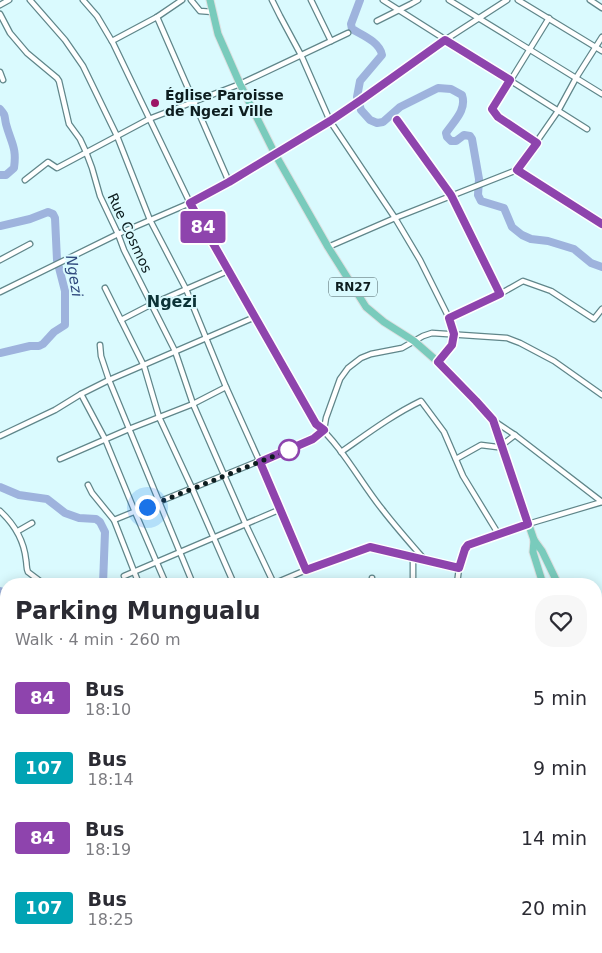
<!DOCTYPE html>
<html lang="en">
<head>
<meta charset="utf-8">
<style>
  body { margin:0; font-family:"DejaVu Sans",sans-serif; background:#f7f7f7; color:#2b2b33; height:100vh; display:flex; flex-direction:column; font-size:19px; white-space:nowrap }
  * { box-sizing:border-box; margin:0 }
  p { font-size:16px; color:#7c7c81 }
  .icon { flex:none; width:28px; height:28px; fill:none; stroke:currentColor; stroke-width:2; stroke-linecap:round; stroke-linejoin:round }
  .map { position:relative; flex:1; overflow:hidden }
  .side { position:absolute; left:0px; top:578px; width:602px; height:376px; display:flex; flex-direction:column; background:#fff; border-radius:20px 20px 0 0; box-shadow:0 2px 12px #0003 }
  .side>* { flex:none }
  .badge { padding:0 10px; border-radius:4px; font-size:18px; line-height:32px }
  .you { position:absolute; width:25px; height:25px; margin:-12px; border:4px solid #fff; border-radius:50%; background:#1a73e8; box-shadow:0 0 0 8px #1a73e833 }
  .map>.badge { position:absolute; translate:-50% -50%; box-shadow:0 0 0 2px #fff }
  .round { display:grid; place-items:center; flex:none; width:52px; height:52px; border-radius:20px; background:#f7f7f7 }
  .headline { display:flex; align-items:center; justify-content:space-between; height:85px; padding:0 15px }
  h1 { font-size:24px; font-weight:600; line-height:38px }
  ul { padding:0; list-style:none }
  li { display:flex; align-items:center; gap:15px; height:70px; padding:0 15px }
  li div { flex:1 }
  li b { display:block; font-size:19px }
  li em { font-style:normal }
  li .badge { min-width:55px; font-weight:700; text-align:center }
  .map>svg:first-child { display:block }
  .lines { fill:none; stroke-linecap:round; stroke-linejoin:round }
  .stream { stroke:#7286a4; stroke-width:1 }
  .river { stroke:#9eb3dd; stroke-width:8 }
  .street-casing { stroke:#60868a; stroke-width:7 }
  .secondary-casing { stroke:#60868a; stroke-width:9 }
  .primary-casing { stroke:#dddfe0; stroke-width:9 }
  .street { stroke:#fff; stroke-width:4.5 }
  .secondary { stroke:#bce5dd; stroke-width:6 }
  .primary { stroke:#79cbbc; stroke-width:7 }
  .line-casing { stroke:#fff; stroke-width:11 }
  .line { stroke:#8e44ad; stroke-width:8 }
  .walk { stroke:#0d1d1f; stroke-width:5; stroke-dasharray:0 9 }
  .poi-dot { fill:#9c1566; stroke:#dafafe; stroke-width:2 }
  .stop-dot { fill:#fff; stroke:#8e44ad; stroke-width:2.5 }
  .labels { text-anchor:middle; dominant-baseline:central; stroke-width:4; stroke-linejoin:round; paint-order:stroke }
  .shield { fill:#dafafe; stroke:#4a5f62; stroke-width:1 }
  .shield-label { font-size:12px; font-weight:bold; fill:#0d1d1f }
  .poi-label { font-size:14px; font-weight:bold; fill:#0d1d1f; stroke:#dafafe; text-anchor:start }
  .street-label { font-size:14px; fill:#0d1d1f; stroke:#dafafe }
  .water-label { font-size:15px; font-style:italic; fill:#2f497d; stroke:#dafafe }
  .quarter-label { font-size:16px; font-weight:bold; fill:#0b3236; stroke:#dafafe }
</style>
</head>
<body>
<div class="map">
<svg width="602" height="953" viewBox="0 0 602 953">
  <rect width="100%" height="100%" fill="#dafafe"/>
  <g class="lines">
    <g class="stream">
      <path d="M0 935 6 939"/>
      <path d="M21 948 29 953"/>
      <path d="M293 953 310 948 314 949"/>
    </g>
    <g class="river">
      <path d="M360 0 351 24 352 29C362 35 380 42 382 55L360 81 357 97 361 110 370 120 377 123 383 122 400 107 438 88 451 89 462 95C467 110 454 121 446 133L447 137 451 141H456L464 135 470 136 472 139 479 179 478 195 481 201 504 208 512 227 522 235 531 239 548 241 574 249 591 263 602 267"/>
      <path d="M0 109C6 116 4 115 6 124 11 143 17 147 14 168L6 175H0"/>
      <path d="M0 226 30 219 48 212 53 214 55 218 57 260 65 291V325L54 332 43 344 39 346H30L0 353"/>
      <path d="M0 487 19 495 47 499 65 513 79 518 96 519 100 522 105 532 103 584"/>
      <path d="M0 591 6 593"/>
    </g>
    <g class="street-casing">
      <g id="street">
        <path d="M30 0 65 40 83 66 117 136 150 220 186 289 226 387 281 509 306 570"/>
        <path d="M83 0 97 16 113 43 190 203 316 424C341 445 361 483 382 509 395 526 410 543 424 559"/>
        <path d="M191 0 200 11 213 12"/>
        <path d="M272 0 280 16 301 55 330 121 395 218 420 260 449 318 454 334 452 345 438 362"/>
        <path d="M311 0 331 41"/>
        <path d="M383 0 587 129"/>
        <path d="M449 0 602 94"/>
        <path d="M518 0 602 51"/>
        <path d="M590 0 602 8"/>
        <path d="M0 5 9 0"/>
        <path d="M0 14 10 33 27 53 57 78 59 81 69 124 80 139 86 152 92 168 100 196 118 234 124 250 175 351 193 404 246 525 274 584"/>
        <path d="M157 17 229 182"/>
        <path d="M377 21 411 4 418 0"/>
        <path d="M112 41 157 17 182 0"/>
        <path d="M0 72 3 80"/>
        <path d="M397 121 451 195 500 294"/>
        <path d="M537 143 496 115 493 109 549 18"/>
        <path d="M517 170 602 223"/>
        <path d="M25 180 48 162 57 168 149 119 240 84 348 33"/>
        <path d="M328 247 395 218 517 170 558 111 576 78 602 37"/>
        <path d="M0 260 30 244"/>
        <path d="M105 288 144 366 159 417 192 488 234 584"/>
        <path d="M0 292 118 234 190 203 229 182 330 121 361 100 445 40 507 0"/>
        <path d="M449 318 500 294 523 281 551 291 594 319 602 309"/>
        <path d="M121 320 152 304 228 271"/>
        <path d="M100 345 101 356 109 380 193 584"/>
        <path d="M81 394 105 439 135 512 166 584"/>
        <path d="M494 421 515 435 602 502"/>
        <path d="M0 436 55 410 81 394 109 380 255 317"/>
        <path d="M341 452C367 434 392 415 421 401L444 432 463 476 499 535"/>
        <path d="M60 459 129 429 193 404 226 387"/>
        <path d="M456 459 481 445 497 447 502 445 515 435"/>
        <path d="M88 485 92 493 114 520 139 584"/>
        <path d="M0 511C14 524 24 541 26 560 27 565 26 568 28 572L44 584"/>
        <path d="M114 520 313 439 324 430 326 418 340 379 348 368 361 358 371 354 402 348 423 336 432 333 507 338 520 343 554 361 602 395"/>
        <path d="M18 531 32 523"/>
        <path d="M124 576 281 509"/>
        <path d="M372 578V584"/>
        <path d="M273 584 306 570 370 547 459 568 465 549 468 545 528 524 602 502"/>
        <path d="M413 584V556"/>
        <path d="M457 584 459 568"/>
        <path d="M0 651 6 676"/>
        <path d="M0 700 6 697"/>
        <path d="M596 726 602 725"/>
        <path d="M0 758 6 756"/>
        <path d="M0 790H6"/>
        <path d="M0 857H6"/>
        <path d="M148 948 151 953"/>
        <path d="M315 948 317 953"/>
        <path d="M492 948 494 953"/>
        <path d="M570 948 573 953"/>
        <path d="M0 953 4 948"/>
        <path d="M265 953 271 948"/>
        <path d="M432 953 445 948"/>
      </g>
    </g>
    <g class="secondary-casing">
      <g id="secondary">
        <path d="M596 608H602"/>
        <path d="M0 917 6 918"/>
      </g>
    </g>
    <g class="primary-casing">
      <g id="primary">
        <path d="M210 0 218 34 240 84 275 154 328 247 366 307 384 322 414 341 446 369 493 420 534 540 542 551 558 584"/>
        <path d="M534 540 533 552 543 584"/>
        <path d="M596 791 602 804"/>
      </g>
    </g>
    <use href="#street" class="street"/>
    <use href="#secondary" class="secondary"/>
    <use href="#primary" class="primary"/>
  </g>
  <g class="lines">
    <g class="line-casing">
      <path id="line" d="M397 120 451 195 500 294 449 318 454 334 452 345 438 362 476 401 493 420 528 524 468 545 465 549 459 568 370 547 306 570 260 462 313 439 324 430 316 424 190 203 229 182 330 121 361 100 445 40 510 80 492 109 498 117 537 143 517 170 602 224"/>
    </g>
    <use href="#line" class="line"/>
    <path class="walk" d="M147 507 294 448 289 450"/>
  </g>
  <circle class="poi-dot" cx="155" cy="103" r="5"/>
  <circle class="stop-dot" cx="289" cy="450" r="10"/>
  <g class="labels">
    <rect class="shield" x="329" y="277.5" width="48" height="19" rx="4"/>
    <g class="shield-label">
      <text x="353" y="287">RN27</text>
    </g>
    <g class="poi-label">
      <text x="165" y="95">Église Paroisse<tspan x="165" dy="16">de Ngezi Ville</tspan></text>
    </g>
    <g class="street-label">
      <text transform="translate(130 233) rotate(65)">Rue Cosmos</text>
    </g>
    <g class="water-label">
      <text transform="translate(74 276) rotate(81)">Ngezi</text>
    </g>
    <g class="quarter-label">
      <text x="172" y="301">Ngezi</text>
    </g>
  </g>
</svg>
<div class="you" style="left:147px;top:507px"></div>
<b class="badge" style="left:203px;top:227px;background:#8e44ad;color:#fff">84</b>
<section class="side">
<div class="headline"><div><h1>Parking Mungualu</h1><p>Walk · 4 min · 260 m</p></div><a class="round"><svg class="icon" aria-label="heart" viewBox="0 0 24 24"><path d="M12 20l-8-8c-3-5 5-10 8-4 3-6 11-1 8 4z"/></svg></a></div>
<ul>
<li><span class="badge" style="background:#8e44ad;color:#fff">84</span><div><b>Bus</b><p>18:10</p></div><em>5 min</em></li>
<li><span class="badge" style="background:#00a3b4;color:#fff">107</span><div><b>Bus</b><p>18:14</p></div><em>9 min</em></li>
<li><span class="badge" style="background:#8e44ad;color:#fff">84</span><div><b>Bus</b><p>18:19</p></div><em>14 min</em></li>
<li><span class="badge" style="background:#00a3b4;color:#fff">107</span><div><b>Bus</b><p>18:25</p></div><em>20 min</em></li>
</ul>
</section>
</div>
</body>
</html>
